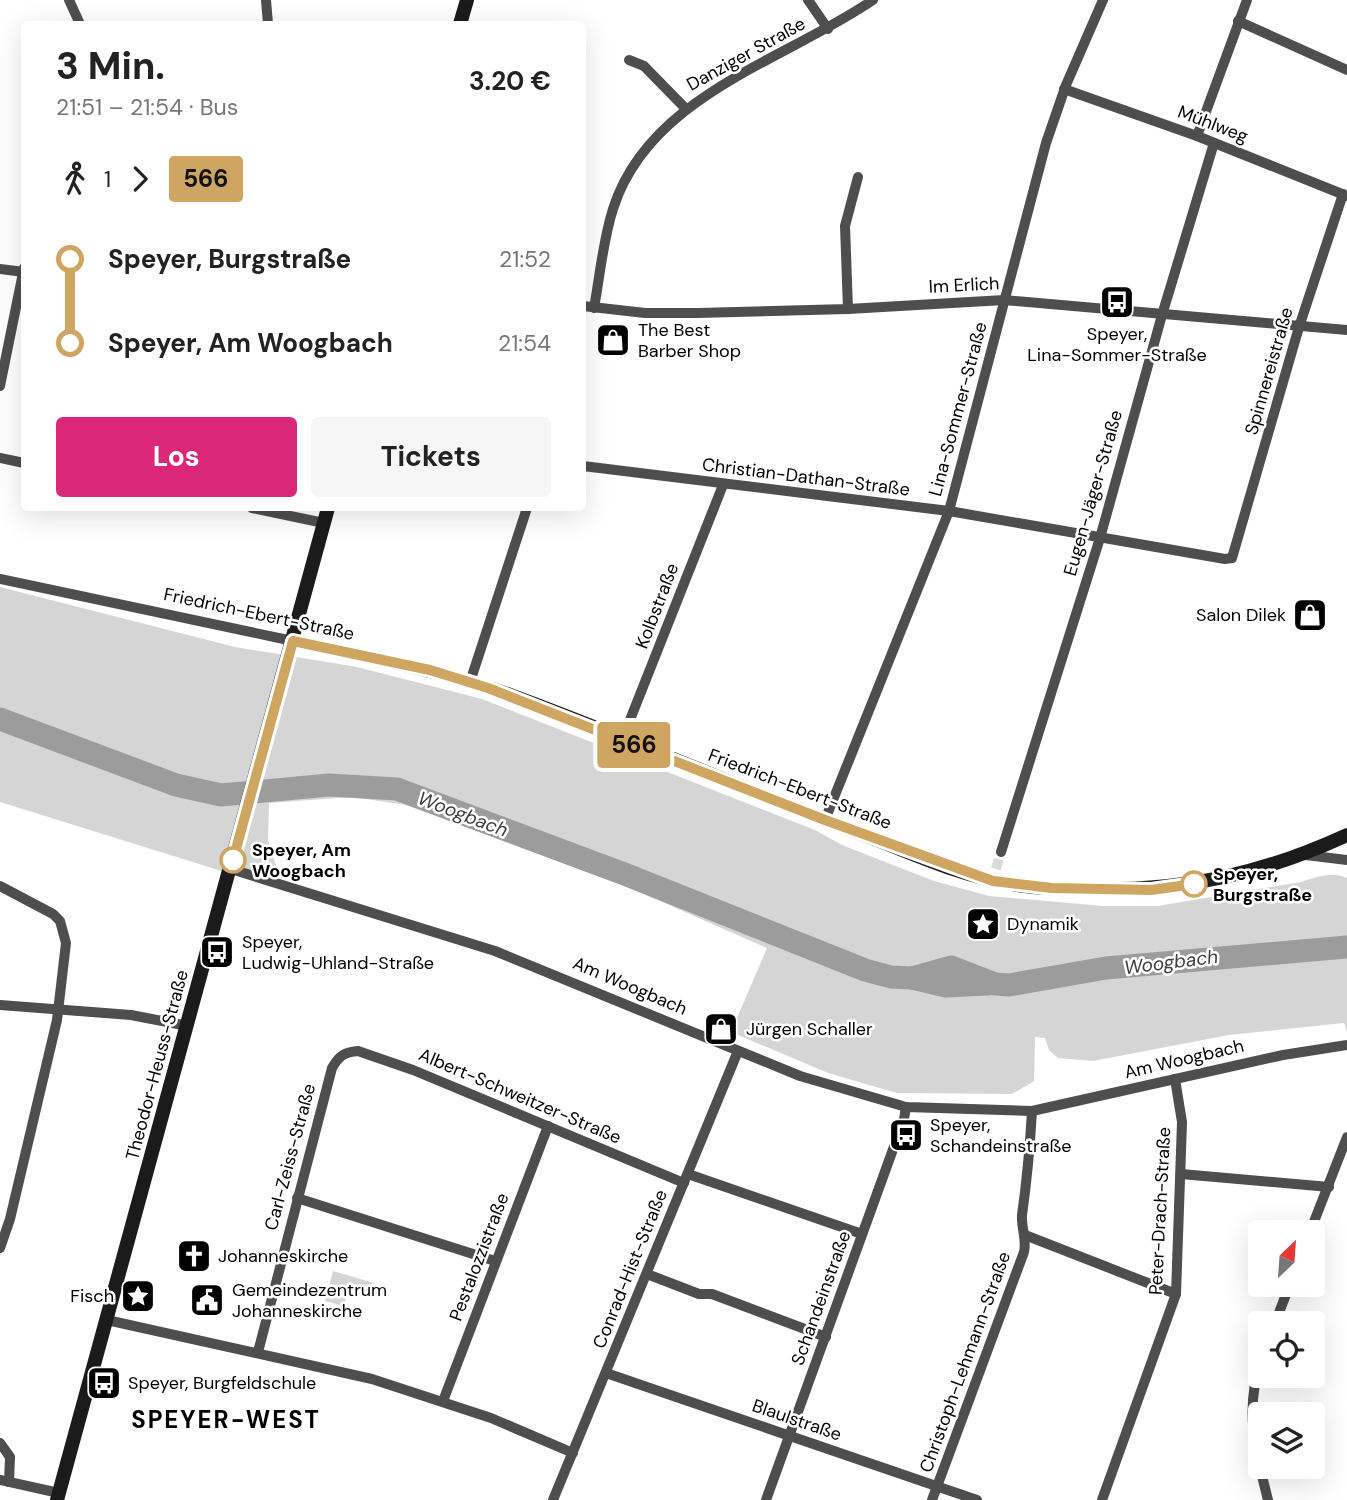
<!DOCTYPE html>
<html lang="de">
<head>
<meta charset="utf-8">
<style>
  body { margin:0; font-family:"DM Sans",sans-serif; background:#f6f6f6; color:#222; height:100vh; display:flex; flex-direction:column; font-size:26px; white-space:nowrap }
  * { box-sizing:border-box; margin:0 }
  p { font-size:23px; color:#767676 }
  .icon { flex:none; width:38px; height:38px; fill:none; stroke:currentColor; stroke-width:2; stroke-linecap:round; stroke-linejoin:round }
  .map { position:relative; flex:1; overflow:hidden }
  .sheet { position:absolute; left:21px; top:21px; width:565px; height:490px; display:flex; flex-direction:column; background:#fff; border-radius:7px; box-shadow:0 7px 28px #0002 }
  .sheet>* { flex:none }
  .badge { padding:0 14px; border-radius:5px; font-size:24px; line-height:46px }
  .needle { width:46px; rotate:25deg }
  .buttons { position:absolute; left:1248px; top:1220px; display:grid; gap:14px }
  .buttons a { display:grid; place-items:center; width:77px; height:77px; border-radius:7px; background:#fff; box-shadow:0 7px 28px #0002; font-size:35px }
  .map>.badge { position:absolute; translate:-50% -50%; box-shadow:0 0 0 4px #fff }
  .legs { display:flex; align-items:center; gap:10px; height:77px; padding:0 35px; font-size:23px }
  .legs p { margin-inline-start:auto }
  .summary { display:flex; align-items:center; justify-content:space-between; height:119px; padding:0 35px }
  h1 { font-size:38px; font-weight:700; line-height:52px }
  .button { display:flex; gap:14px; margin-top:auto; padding:14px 35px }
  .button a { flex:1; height:80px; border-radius:7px; background:#db2777; color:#fff; font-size:28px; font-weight:700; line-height:80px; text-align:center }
  .button a+a { background:#f6f6f6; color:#222 }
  ul { padding:0 35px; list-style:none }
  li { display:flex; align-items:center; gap:24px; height:84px; font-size:26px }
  li i { display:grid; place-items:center; width:10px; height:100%; margin:0 9px; background:currentColor }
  li i::after { content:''; width:18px; height:18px; margin:-9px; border:5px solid; border-radius:50%; background:#fff }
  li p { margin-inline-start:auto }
  li:first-child i { background:linear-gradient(#0000 50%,currentColor 0) }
  li:last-child i { background:linear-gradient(currentColor 50%,#0000 0) }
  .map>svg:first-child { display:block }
  .green { fill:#d5d5d5 }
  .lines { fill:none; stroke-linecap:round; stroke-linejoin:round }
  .river { stroke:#9c9c9c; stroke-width:23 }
  .minor-tunnel { stroke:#d9d9d9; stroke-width:10; stroke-dasharray:10 5; stroke-linecap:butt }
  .minor { stroke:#4e4e4e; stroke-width:10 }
  .secondary { stroke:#1b1b1b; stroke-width:14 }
  .line-1-casing { stroke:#fff; stroke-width:16 }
  .line-1 { stroke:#cfa562; stroke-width:10 }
  .stop-1-dot { fill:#fff; stroke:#cfa562; stroke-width:3.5 }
  .labels { text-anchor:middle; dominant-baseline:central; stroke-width:5; stroke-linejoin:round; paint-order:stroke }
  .street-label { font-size:18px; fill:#000; stroke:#fff }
  .poi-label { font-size:18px; fill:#000; stroke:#fff; text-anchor:start }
  .stop-label { font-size:18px; font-weight:bold; fill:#000; stroke:#fff; text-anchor:start }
  .water-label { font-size:19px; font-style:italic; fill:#3d3d3d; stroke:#fff }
  .district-label { font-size:24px; font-weight:bold; letter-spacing:2px; fill:#000; stroke:#fff }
</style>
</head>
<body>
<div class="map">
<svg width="1347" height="1500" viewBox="0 0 1347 1500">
  <rect width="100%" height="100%" fill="#fff"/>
  <g class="green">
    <path d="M0 587 235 647 357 667 482 699 815 830 842 845 934 881 989 896 1103 906H1158L1301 882C1316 877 1332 871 1347 878V1032L1344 1023 1229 1035 1093 1061 1058 1058 1049 1050 1045 1038 1035 1037 1034 1081 1012 1094 897 1093 828 1073 731 1032 767 948 628 887 406 805 352 797 269 803 268 840 276 866 270 886 0 802Z"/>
    <path d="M333 1271 374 1283 353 1294 352 1298 346 1297 344 1306 325 1301Z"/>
  </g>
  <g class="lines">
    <g class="river">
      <path d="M0 719 176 785 221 795 329 785 397 789 627 875 865 970 891 977 912 978 951 967 995 984 1009 985 1106 968 1347 947"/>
      <path d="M912 978 946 986 988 984"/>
    </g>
    <path class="minor-tunnel" d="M996 869 1001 852"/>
    <g class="minor">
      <path d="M69 0 80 24"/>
      <path d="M266 0 268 24"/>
      <path d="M808 0 828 29"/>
      <path d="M1238 21 1347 70"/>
      <path d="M629 60 644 66 686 109"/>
      <path d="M1064 89 1197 136 1347 196"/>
      <path d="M1197 136 1247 0"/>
      <path d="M0 269 24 272"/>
      <path d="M583 306 645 313H698L848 309 1004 300 1347 330"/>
      <path d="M594 308C600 275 603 240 613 209 649 95 786 60 873 0"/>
      <path d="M848 309 845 226 858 177"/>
      <path d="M0 386 24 268"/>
      <path d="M0 458 24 463"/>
      <path d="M583 466 949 511 1225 559 1232 558 1299 327 1343 194"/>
      <path d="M252 508 324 523"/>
      <path d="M0 579 293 641"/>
      <path d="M470 682 527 508"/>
      <path d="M622 740 723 485"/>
      <path d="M825 820 949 511 1046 143 1066 85 1103 0"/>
      <path d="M1001 852 1100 538 1162 315 1214 143"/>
      <path d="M1306 855 1347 860"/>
      <path d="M231 869 495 951 800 1076 906 1107 1032 1111 1283 1055 1347 1045"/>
      <path d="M0 886 53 914 60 921 66 943 57 1020 10 1219 0 1248"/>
      <path d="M0 1005 131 1015 188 1026"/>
      <path d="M688 1174 862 1234"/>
      <path d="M1181 1174 1329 1187"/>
      <path d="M297 1198 495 1261"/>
      <path d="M1310 1232 1347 1137"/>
      <path d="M1025 1235 1176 1294"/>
      <path d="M647 1274 699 1294H712L826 1337"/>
      <path d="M107 1320 372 1379 491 1418 573 1453"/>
      <path d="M1275 1323 1290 1284"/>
      <path d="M258 1352 332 1068C339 1056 344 1052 358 1051L413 1070 684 1183"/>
      <path d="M1260 1366C1244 1411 1257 1456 1268 1500"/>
      <path d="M606 1373 977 1500"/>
      <path d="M443 1401 548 1126"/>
      <path d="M0 1443 10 1457 9 1482"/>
      <path d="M0 1480 59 1493"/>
      <path d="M553 1500 738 1051"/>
      <path d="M766 1500 904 1119 906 1107"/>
      <path d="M932 1500 1024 1252C1027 1239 1021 1228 1022 1215 1027 1180 1030 1146 1032 1111"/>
      <path d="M1102 1500 1176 1294 1182 1122 1175 1079"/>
    </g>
    <g class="secondary">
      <path d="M460 24 467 0"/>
      <path d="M293 641C367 657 441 670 513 696 631 739 746 791 864 835 910 852 958 875 1006 883 1035 889 1065 889 1095 889 1188 890 1262 874 1347 835"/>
      <path d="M57 1500 328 508"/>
    </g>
  </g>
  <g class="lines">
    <g class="line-1-casing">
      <path id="line-1" d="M233 860 293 641 430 670 488 688 825 820 993 881 1052 888 1151 890 1194 884"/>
    </g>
    <use href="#line-1" class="line-1"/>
  </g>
  <defs>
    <g id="bus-square" transform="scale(1.75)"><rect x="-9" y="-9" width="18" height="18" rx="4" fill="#000" stroke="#fff"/><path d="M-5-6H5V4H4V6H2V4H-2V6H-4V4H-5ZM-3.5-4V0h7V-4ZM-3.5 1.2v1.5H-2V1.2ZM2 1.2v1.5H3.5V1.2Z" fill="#fff"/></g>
    <g id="shop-square" transform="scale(1.75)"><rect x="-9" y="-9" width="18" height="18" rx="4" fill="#000" stroke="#fff"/><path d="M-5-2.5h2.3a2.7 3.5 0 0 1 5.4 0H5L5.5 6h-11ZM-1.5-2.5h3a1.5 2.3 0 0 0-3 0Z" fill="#fff"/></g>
    <g id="sight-square" transform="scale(1.75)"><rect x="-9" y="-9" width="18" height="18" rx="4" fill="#000" stroke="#fff"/><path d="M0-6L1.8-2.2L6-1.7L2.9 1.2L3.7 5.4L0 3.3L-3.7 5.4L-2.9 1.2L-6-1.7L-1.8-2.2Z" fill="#fff"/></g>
    <g id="church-square" transform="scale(1.75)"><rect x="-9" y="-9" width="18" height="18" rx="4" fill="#000" stroke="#fff"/><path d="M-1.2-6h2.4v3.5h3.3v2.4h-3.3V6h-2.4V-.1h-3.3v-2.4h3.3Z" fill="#fff"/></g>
    <g id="civic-square" transform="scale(1.75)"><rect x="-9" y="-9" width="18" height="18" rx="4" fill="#000" stroke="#fff"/><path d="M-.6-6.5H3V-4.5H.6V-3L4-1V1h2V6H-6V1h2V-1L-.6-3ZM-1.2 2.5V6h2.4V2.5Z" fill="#fff"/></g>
  </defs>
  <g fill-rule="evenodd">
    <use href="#bus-square" x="1117" y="302"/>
    <use href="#shop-square" x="613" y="340"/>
    <use href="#shop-square" x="1310" y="615"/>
    <use href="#sight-square" x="983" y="924"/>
    <use href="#bus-square" x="217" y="952"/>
    <use href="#shop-square" x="721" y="1029"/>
    <use href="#bus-square" x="906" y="1135"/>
    <use href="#church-square" x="194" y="1256"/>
    <use href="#sight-square" x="138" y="1296"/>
    <use href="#civic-square" x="207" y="1300"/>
    <use href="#bus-square" x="104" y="1383"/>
  </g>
  <g class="stop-1-dot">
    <circle cx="233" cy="860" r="12"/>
    <circle cx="1194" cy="884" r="12"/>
  </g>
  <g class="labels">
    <g class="street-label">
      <text transform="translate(746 54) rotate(-29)">Danziger Straße</text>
      <text transform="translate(1213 124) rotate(21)">Mühlweg</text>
      <text transform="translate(964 285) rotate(-3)">Im Erlich</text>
      <text transform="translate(1269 371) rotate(-74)">Spinnereistraße</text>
      <text transform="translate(958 409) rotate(-75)">Lina-Sommer-Straße</text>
      <text transform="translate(806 477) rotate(7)">Christian-Dathan-Straße</text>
      <text transform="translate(1093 493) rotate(-74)">Eugen-Jäger-Straße</text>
      <text transform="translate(657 606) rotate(-69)">Kolbstraße</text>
      <text transform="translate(259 614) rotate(12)">Friedrich-Ebert-Straße</text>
      <text transform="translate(800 789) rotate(21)">Friedrich-Ebert-Straße</text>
      <text transform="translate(630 986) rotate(23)">Am Woogbach</text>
      <text transform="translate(1184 1059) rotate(-13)">Am Woogbach</text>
      <text transform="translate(157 1065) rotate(-75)">Theodor-Heuss-Straße</text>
      <text transform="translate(520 1096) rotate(23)">Albert-Schweitzer-Straße</text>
      <text transform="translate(290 1157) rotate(-75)">Carl-Zeiss-Straße</text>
      <text transform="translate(1160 1211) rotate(-87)">Peter-Drach-Straße</text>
      <text transform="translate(479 1257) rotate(-69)">Pestalozzistraße</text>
      <text transform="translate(630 1269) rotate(-68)">Conrad-Hist-Straße</text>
      <text transform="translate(821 1298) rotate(-70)">Schandeinstraße</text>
      <text transform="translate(965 1362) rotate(-70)">Christoph-Lehmann-Straße</text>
      <text transform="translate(797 1420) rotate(19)">Blaulstraße</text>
    </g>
    <g class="poi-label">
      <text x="638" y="330">The Best<tspan x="638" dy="21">Barber Shop</tspan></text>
      <text x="1117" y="334" text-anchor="middle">Speyer,<tspan x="1117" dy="21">Lina-Sommer-Straße</tspan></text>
      <text x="1286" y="615" text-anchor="end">Salon Dilek</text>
      <text x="1007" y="924">Dynamik</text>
      <text x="242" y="942">Speyer,<tspan x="242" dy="21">Ludwig-Uhland-Straße</tspan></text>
      <text x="746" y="1029">Jürgen Schaller</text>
      <text x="930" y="1125">Speyer,<tspan x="930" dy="21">Schandeinstraße</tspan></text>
      <text x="218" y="1256">Johanneskirche</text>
      <text x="232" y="1290">Gemeindezentrum<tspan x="232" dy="21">Johanneskirche</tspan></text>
      <text x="114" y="1296" text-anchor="end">Fisch</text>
      <text x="128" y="1383">Speyer, Burgfeldschule</text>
    </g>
    <g class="stop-label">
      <text x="252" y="850">Speyer, Am<tspan x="252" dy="21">Woogbach</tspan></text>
      <text x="1213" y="874">Speyer,<tspan x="1213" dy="21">Burgstraße</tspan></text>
    </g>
    <g class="water-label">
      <text transform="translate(463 814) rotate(21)">Woogbach</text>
      <text transform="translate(1171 962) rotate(-7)">Woogbach</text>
    </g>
    <g class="district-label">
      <text x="226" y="1419">SPEYER-WEST</text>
    </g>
  </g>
</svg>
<div class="buttons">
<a><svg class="needle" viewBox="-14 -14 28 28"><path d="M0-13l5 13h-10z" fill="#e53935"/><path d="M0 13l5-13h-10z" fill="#767676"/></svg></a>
<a><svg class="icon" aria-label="locate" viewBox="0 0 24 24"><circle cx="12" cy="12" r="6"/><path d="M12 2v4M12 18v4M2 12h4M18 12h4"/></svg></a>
<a><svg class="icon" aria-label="layers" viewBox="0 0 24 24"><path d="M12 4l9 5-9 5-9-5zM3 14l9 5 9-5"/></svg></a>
</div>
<b class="badge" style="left:634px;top:745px;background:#cfa562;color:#111">566</b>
<section class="sheet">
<div class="summary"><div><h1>3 Min.</h1><p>21:51 – 21:54 · Bus</p></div><b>3.20 €</b></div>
<div class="legs"><svg class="icon" aria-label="walk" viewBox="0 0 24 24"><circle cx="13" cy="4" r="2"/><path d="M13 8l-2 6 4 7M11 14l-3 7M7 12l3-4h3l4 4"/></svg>1<svg class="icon" aria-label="forward" viewBox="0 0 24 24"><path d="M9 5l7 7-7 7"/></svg><b class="badge" style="background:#cfa562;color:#111">566</b></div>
<ul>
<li><i style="color:#cfa562"></i><b>Speyer, Burgstraße</b><p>21:52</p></li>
<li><i style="color:#cfa562"></i><b>Speyer, Am Woogbach</b><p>21:54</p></li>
</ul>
<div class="button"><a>Los</a><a>Tickets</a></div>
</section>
</div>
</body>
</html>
